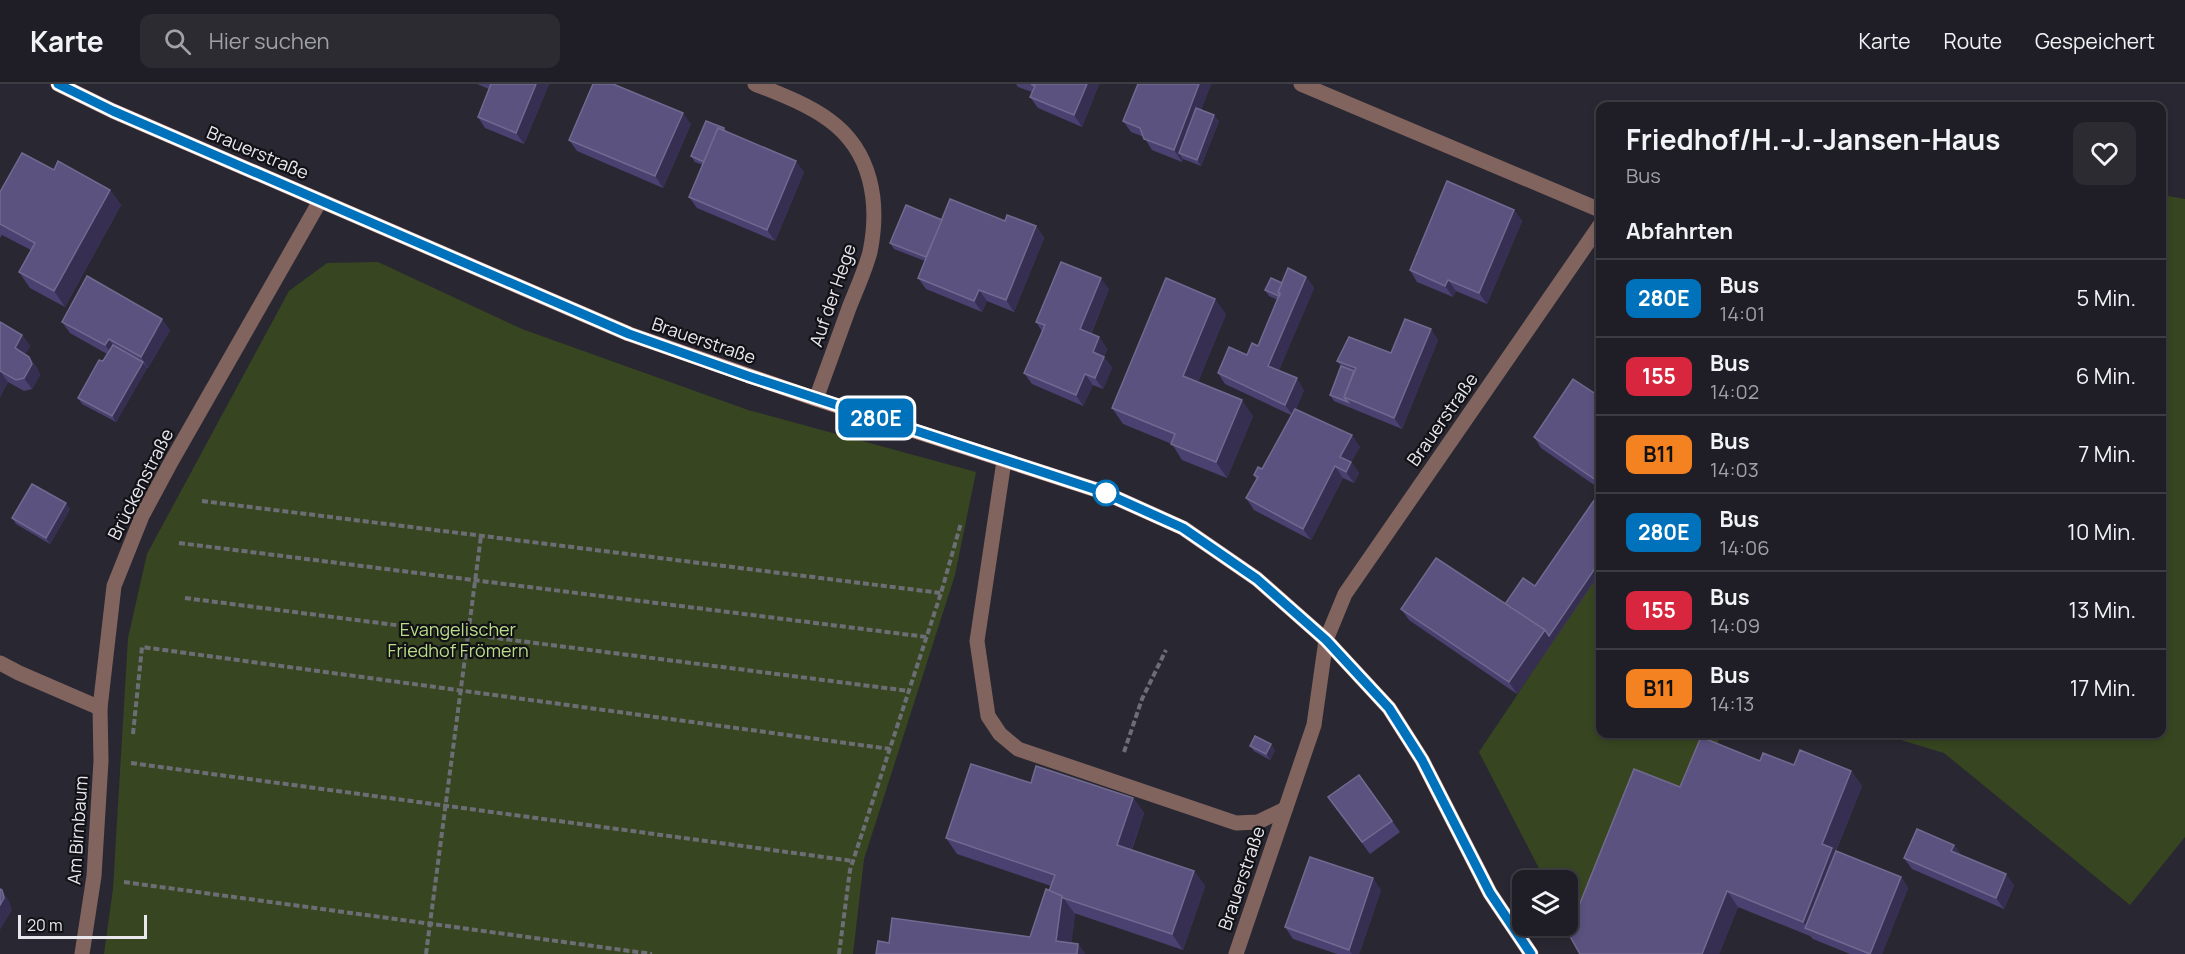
<!DOCTYPE html>
<html lang="de">
<head>
<meta charset="utf-8">
<style>
  body { margin:0; font-family:Manrope,sans-serif; background:#2c2b32; color:#f1f3f6; height:100vh; display:flex; flex-direction:column; font-size:22px; white-space:nowrap }
  * { box-sizing:border-box; margin:0 }
  p { font-size:20px; color:#a1a2a7 }
  .icon { flex:none; width:33px; height:33px; fill:none; stroke:currentColor; stroke-width:2; stroke-linecap:round; stroke-linejoin:round }
  .map { position:relative; flex:1; overflow:hidden }
  .drawer { position:absolute; left:1596px; top:18px; width:570px; height:636px; display:flex; flex-direction:column; background:#1f1e26; border-radius:12px; box-shadow:0 3px 9px #0003,0 0 0 2px #3c3c43 }
  .drawer>* { flex:none }
  .badge { padding:0 12px; border-radius:9px; font-size:21px; line-height:39px }
  .buttons { position:absolute; left:1512px; top:786px; display:grid; gap:12px }
  .buttons a { display:grid; place-items:center; width:66px; height:66px; border-radius:12px; background:#1f1e26; box-shadow:0 3px 9px #0003,0 0 0 2px #3c3c43; font-size:30px }
  .scale { position:absolute; left:18px; bottom:15px; width:129px; box-sizing:border-box; padding-left:6px; border:3px solid #e7e7ed; border-top:0; font-size:16px; line-height:21px; white-space:nowrap; color:#e7e7ed; -webkit-text-stroke:4px #121116; paint-order:stroke }
  .map>.badge { position:absolute; translate:-50% -50%; box-shadow:0 0 0 3px #fff }
  h2 { padding:0 30px; font-size:22px; line-height:54px }
  .round { display:grid; place-items:center; flex:none; width:63px; height:63px; border-radius:12px; background:#2c2b32 }
  .overview { display:flex; align-items:center; justify-content:space-between; height:102px; padding:0 30px }
  h1 { font-size:28px; font-weight:700; line-height:45px }
  ul { padding:0; list-style:none }
  li { display:flex; align-items:center; gap:18px; height:78px; padding:0 30px; border-top:2px solid #3c3c43 }
  li div { flex:1 }
  li b { display:block; font-size:22px }
  li em { font-style:normal }
  li .badge { min-width:66px; font-weight:700; text-align:center }
  header { display:flex; align-items:center; gap:36px; box-sizing:border-box; height:84px; padding:0 30px; background:#1f1e26; border-bottom:2px solid #3c3c43 }
  header strong { font-size:28px }
  nav { display:flex; gap:33px; margin-inline-start:auto; font-size:21px }
  .search { width:420px; height:54px; background:#2c2b32; display:flex; align-items:center; gap:15px; box-sizing:border-box; padding:0 21px; border-radius:12px; color:#a1a2a7; font-size:22px }
  .map>svg:first-child { display:block }
  .green { fill:#374620 }
  .lines { fill:none; stroke-linecap:round; stroke-linejoin:round }
  .path { stroke:#6d6d75; stroke-width:4; stroke-dasharray:6 3; stroke-linecap:butt }
  .lane { stroke:#82645f; stroke-width:15 }
  .street { stroke:#82645f; stroke-width:15 }
  .secondary { stroke:#b5857d; stroke-width:15 }
  .wall { fill:#4a4171 }
  .shaded-wall { fill:#362f52 }
  .building { fill:#5b527f; stroke:#716a90; stroke-width:1.5 }
  .line-casing { stroke:#fff; stroke-width:14 }
  .line { stroke:#0072bc; stroke-width:9 }
  .stop-dot { fill:#fff; stroke:#0072bc; stroke-width:3 }
  .labels { text-anchor:middle; dominant-baseline:central; stroke-width:4.5; stroke-linejoin:round; paint-order:stroke }
  .street-label { font-size:18px; fill:#e7e7ed; stroke:#121116 }
  .park-label { font-size:18px; fill:#bade87; stroke:#121116 }
</style>
</head>
<body>
<header>
<strong>Karte</strong>
<div class="search"><svg class="icon" aria-label="search" viewBox="0 0 24 24"><circle cx="10" cy="10" r="6"/><path d="M15 15l6 6"/></svg>Hier suchen</div>
<nav><a>Karte</a><a>Route</a><a>Gespeichert</a></nav>
</header>
<div class="map">
<svg width="2185" height="870" viewBox="0 0 2185 870">
  <rect width="100%" height="100%" fill="#292832"/>
  <g class="green">
    <path d="M2162 111 2185 115V753L2130 821 1944 669 1881 650H2162Z"/>
    <path d="M378 178 522 245 748 326 976 388 955 491 864 775 853 870H104L113 805 128 554 147 470 289 207 327 179Z"/>
    <path d="M1600 487V650H1722L1712 669 1579 865 1567 842 1568 796H1545L1479 668Z"/>
  </g>
  <g class="lines">
    <g class="path">
      <path d="M202 417 941 509"/>
      <path d="M179 459 927 553"/>
      <path d="M185 514 909 607"/>
      <path d="M133 650 142 563 890 665"/>
      <path d="M1124 668 1142 615 1166 566"/>
      <path d="M131 679 853 777"/>
      <path d="M124 798 652 870"/>
      <path d="M426 870 481 452"/>
      <path d="M839 870 850 786 941 509 961 439"/>
    </g>
    <path class="lane" d="M1004 377 977 557 988 632 1000 650 1018 665 1236 739 1258 738 1285 725"/>
    <g class="street">
      <path d="M755 0C780 10 807 20 829 36 872 67 880 119 870 168 865 187 856 206 849 224 838 254 827 284 816 315"/>
      <path d="M1301 0 1600 126"/>
      <path d="M0 579 19 589 100 624"/>
      <path d="M82 870 94 792 101 677 100 624 114 502 142 432 171 378 320 117"/>
      <path d="M1236 870 1314 641 1326 556 1345 510 1600 141"/>
    </g>
    <path class="secondary" d="M58 0 113 27 629 250 816 315 1103 408 1183 444 1257 495 1326 556 1389 624 1422 676 1490 809 1531 870"/>
  </g>
  <g class="wall">
    <path d="M477 0H549L524 60 485 44 478 33 489 5Z"/>
    <path d="M1016 0H1099L1082 43 1038 24 1030 13 1032 8 1018 3Z"/>
    <path d="M1138 0H1211L1201 26 1219 37 1201 82 1183 75 1182 78 1152 66 1144 53 1131 48 1123 37Z"/>
    <path d="M691 40 663 104 577 67 569 56Z"/>
    <path d="M724 44 727 48 804 88 775 157 697 124 689 113 703 81 695 78 691 72Z"/>
    <path d="M54 86 110 106 121 121 65 223 30 204 19 188 31 166 2 151 0 154V108Z"/>
    <path d="M1514 126 1522 137 1487 220 1456 207 1453 213 1417 198 1410 186Z"/>
    <path d="M942 136 1005 137 1036 142 1044 154 1014 228 987 217 982 228 926 205 918 194 925 177 894 165 890 159Z"/>
    <path d="M1306 193 1314 204 1279 286 1304 306 1296 325 1360 363 1351 378 1359 389 1354 399 1343 394 1311 456 1254 426 1246 414 1256 395 1254 391 1262 385 1291 331 1225 300 1218 289 1247 271 1258 262 1278 216 1269 212 1265 206 1282 199Z"/>
    <path d="M1109 205 1091 250 1099 253 1107 265 1104 273 1112 284 1103 305 1093 301 1083 322 1032 300 1024 289 1042 247 1036 238Z"/>
    <path d="M1226 230 1198 298 1253 332 1227 394 1182 376 1172 360 1123 340 1112 324Z"/>
    <path d="M0 238 22 251 30 262 25 270 29 273 37 284 40 291 32 305 24 307 8 298 0 313Z"/>
    <path d="M62 238 170 246 148 284 146 283 147 284 116 338 82 320 78 314 107 270 70 249Z"/>
    <path d="M1438 256 1402 345 1334 317 1330 311 1341 282 1337 277 1391 269Z"/>
    <path d="M1600 313V405L1541 364 1534 353Z"/>
    <path d="M1600 414V489L1517 610 1409 536 1401 525 1505 520 1535 502Z"/>
    <path d="M70 425 50 460 16 440 12 434Z"/>
    <path d="M1250 662 1275 666 1270 676 1254 667Z"/>
    <path d="M1760 677 1851 687 1862 702 1836 767 1901 793 1908 804 1882 870H1850L1813 855 1810 852 1738 823 1719 870 1680 703Z"/>
    <path d="M1359 691 1400 748 1370 770 1328 713Z"/>
    <path d="M1031 699 1133 714 1144 729 1132 766 1194 787 1205 802 1183 866 1074 829 1075 830 1071 859 1078 860 1085 870H876L889 859 1030 853 1051 802 957 770 946 754Z"/>
    <path d="M1954 761 1961 771 2014 801 2004 825 1912 785 1904 774Z"/>
    <path d="M1381 806 1359 870H1337L1293 855 1285 843Z"/>
  </g>
  <g class="shaded-wall">
    <path d="M536 0H549L524 60 516 49Z"/>
    <path d="M1087 0H1099L1082 43 1074 31Z"/>
    <path d="M1199 0H1211L1184 71 1179 69 1183 75 1182 78 1174 66Z"/>
    <path d="M683 29 691 40 663 104 655 92Z"/>
    <path d="M1214 31 1219 37 1201 82 1197 76Z"/>
    <path d="M796 77 804 88 775 157 767 146Z"/>
    <path d="M110 106 121 121 65 223 54 207Z"/>
    <path d="M1514 126 1522 137 1487 220 1479 209Z"/>
    <path d="M1036 142 1044 154 1014 228 1006 216Z"/>
    <path d="M1306 193 1314 204 1276 293 1268 282Z"/>
    <path d="M1101 194 1109 205 1088 256 1080 245Z"/>
    <path d="M1448 196 1456 207 1453 213 1445 202Z"/>
    <path d="M979 206 987 217 982 228 974 217Z"/>
    <path d="M1215 215 1226 230 1194 308 1183 292Z"/>
    <path d="M162 235 170 246 148 284 141 273Z"/>
    <path d="M1431 245 1438 256 1402 345 1394 334Z"/>
    <path d="M22 251 30 262 22 275 15 264Z"/>
    <path d="M1099 253 1107 265 1104 273 1112 284 1103 305 1095 294 1093 268Z"/>
    <path d="M109 255 116 266 113 272 105 261Z"/>
    <path d="M29 273 37 284 40 291 32 305 24 294Z"/>
    <path d="M143 278 147 284 116 338 112 332Z"/>
    <path d="M0 287 8 298 0 313Z"/>
    <path d="M1085 290 1093 301 1083 322 1076 311Z"/>
    <path d="M1297 294 1304 306 1293 332 1285 321Z"/>
    <path d="M1242 316 1253 332 1227 394 1216 378Z"/>
    <path d="M1352 351 1360 363 1351 378 1359 389 1354 399 1346 388 1340 373Z"/>
    <path d="M1335 382 1343 394 1311 456 1303 445Z"/>
    <path d="M66 419 70 425 50 460 46 454Z"/>
    <path d="M1600 477V489L1517 610 1509 598 1545 546Z"/>
    <path d="M1271 660 1275 666 1270 676 1266 670Z"/>
    <path d="M1851 687 1862 702 1835 769 1808 845 1803 838 1822 760Z"/>
    <path d="M1133 714 1144 729 1128 776 1117 761Z"/>
    <path d="M1954 761 1962 772 1951 767Z"/>
    <path d="M1194 787 1205 802 1183 866 1172 850Z"/>
    <path d="M2006 790 2014 801 2004 825 1996 814Z"/>
    <path d="M1901 793 1908 804 1882 870H1870Z"/>
    <path d="M1373 794 1381 806 1359 870H1352L1349 866Z"/>
    <path d="M2 806 9 817 12 826 0 846V821Z"/>
    <path d="M1727 807 1738 823 1719 870H1702Z"/>
    <path d="M1062 812 1075 830 1070 870 1056 857Z"/>
    <path d="M1078 860 1085 870H1077Z"/>
  </g>
  <g class="building">
    <path d="M491 0H536L516 49 478 33Z"/>
    <path d="M593 0H613L683 29 655 92 569 56Z"/>
    <path d="M1031 0H1087L1074 31 1030 13 1035 2Z"/>
    <path d="M1138 0H1199L1174 66 1144 55 1140 44 1123 37Z"/>
    <path d="M1196 24 1214 31 1197 76 1179 69Z"/>
    <path d="M706 37 724 44 723 47 718 44 704 78 691 72Z"/>
    <path d="M718 44 796 77 767 146 689 113Z"/>
    <path d="M22 69 54 86 58 77 110 106 54 207 19 188 35 159 0 140V108Z"/>
    <path d="M1447 97 1514 126 1479 209 1448 196 1445 202 1410 186Z"/>
    <path d="M950 115 1005 137 1007 131 1036 142 1006 216 979 206 974 217 918 194Z"/>
    <path d="M906 121 942 136 926 173 890 159Z"/>
    <path d="M1061 178 1101 194 1080 245 1099 253 1093 268 1104 273 1095 294 1085 290 1076 311 1024 289 1045 241 1036 238Z"/>
    <path d="M1288 184 1306 193 1268 282 1297 294 1285 321 1218 289 1229 263 1247 271 1252 259 1258 262 1280 209 1278 208Z"/>
    <path d="M87 192 162 235 141 273 109 255 105 261 62 238Z"/>
    <path d="M1166 194 1215 215 1183 292 1242 316 1216 378 1171 360 1175 350 1112 324Z"/>
    <path d="M1271 194 1282 199 1278 208 1280 211 1279 212 1265 206Z"/>
    <path d="M1405 235 1431 245 1394 334 1344 313 1356 284 1337 277 1349 253 1391 269Z"/>
    <path d="M0 238 22 251 15 264 29 273 32 280 24 294 16 296 0 287V288Z"/>
    <path d="M113 261 143 278 112 332 78 314 99 276 103 277Z"/>
    <path d="M1341 282 1354 287 1344 313 1348 318 1330 311Z"/>
    <path d="M1573 295 1600 313V399L1534 353Z"/>
    <path d="M1295 325 1352 351 1340 373 1351 378 1346 388 1335 382 1303 445 1246 414 1258 393 1254 391 1258 383 1262 385Z"/>
    <path d="M32 400 66 419 46 454 12 434Z"/>
    <path d="M1597 412 1600 414V477L1549 552 1545 546 1505 520 1523 494 1535 502Z"/>
    <path d="M1436 474 1545 546 1509 598 1401 525Z"/>
    <path d="M1255 652 1271 660 1266 670 1250 662Z"/>
    <path d="M1701 653 1760 677 1763 669 1794 681 1800 666 1851 687 1822 760 1832 764 1803 838 1727 807 1702 870H1580L1568 849 1634 685 1680 703Z"/>
    <path d="M971 680 1031 699 1036 682 1133 714 1117 761 1194 787 1172 850 1063 814 1062 812 1049 807 1055 791 946 754Z"/>
    <path d="M1359 691 1392 737 1362 758 1328 713Z"/>
    <path d="M1917 745 1954 761 1951 767 2006 790 1996 814 1904 774Z"/>
    <path d="M1836 767 1901 793 1870 870 1805 844Z"/>
    <path d="M1310 773 1373 794 1349 866 1285 843Z"/>
    <path d="M0 805 2 806 4 814 0 821Z"/>
    <path d="M1046 805 1062 812 1056 857 1078 860 1077 870H876L878 857 889 859 892 834 1030 853Z"/>
  </g>
  <g class="lines">
    <g class="line-casing">
      <path id="line" d="M58 0 113 27 629 250 748 292 1103 408 1183 444 1257 495 1326 556 1389 624 1422 676 1490 809 1531 870"/>
    </g>
    <use href="#line" class="line"/>
  </g>
  <circle class="stop-dot" cx="1106" cy="409" r="12"/>
  <g class="labels">
    <g class="street-label">
      <text transform="translate(258 68) rotate(23)">Brauerstraße</text>
      <text transform="translate(832 211) rotate(-71)">Auf der Hege</text>
      <text transform="translate(704 256) rotate(19)">Brauerstraße</text>
      <text transform="translate(1442 335) rotate(-55)">Brauerstraße</text>
      <text transform="translate(140 400) rotate(-63)">Brückenstraße</text>
      <text transform="translate(77 746) rotate(-86)">Am Birnbaum</text>
      <text transform="translate(1241 794) rotate(-71)">Brauerstraße</text>
    </g>
    <g class="park-label">
      <text x="458" y="545">Evangelischer<tspan x="458" dy="21">Friedhof Frömern</tspan></text>
    </g>
  </g>
</svg>
<div class="buttons">
<a><svg class="icon" aria-label="layers" viewBox="0 0 24 24"><path d="M12 4l9 5-9 5-9-5zM3 14l9 5 9-5"/></svg></a>
</div>
<div class="scale">20 m</div>
<b class="badge" style="left:876px;top:334px;background:#0072bc;color:#fff">280E</b>
<section class="drawer">
<div class="overview"><div><h1>Friedhof/H.-J.-Jansen-Haus</h1><p>Bus</p></div><a class="round"><svg class="icon" aria-label="heart" viewBox="0 0 24 24"><path d="M12 20l-8-8c-3-5 5-10 8-4 3-6 11-1 8 4z"/></svg></a></div>
<h2>Abfahrten</h2>
<ul>
<li><span class="badge" style="background:#0072bc;color:#fff">280E</span><div><b>Bus</b><p>14:01</p></div><em>5 Min.</em></li>
<li><span class="badge" style="background:#d7263d;color:#fff">155</span><div><b>Bus</b><p>14:02</p></div><em>6 Min.</em></li>
<li><span class="badge" style="background:#f58220;color:#111">B11</span><div><b>Bus</b><p>14:03</p></div><em>7 Min.</em></li>
<li><span class="badge" style="background:#0072bc;color:#fff">280E</span><div><b>Bus</b><p>14:06</p></div><em>10 Min.</em></li>
<li><span class="badge" style="background:#d7263d;color:#fff">155</span><div><b>Bus</b><p>14:09</p></div><em>13 Min.</em></li>
<li><span class="badge" style="background:#f58220;color:#111">B11</span><div><b>Bus</b><p>14:13</p></div><em>17 Min.</em></li>
</ul>
</section>
</div>
</body>
</html>
